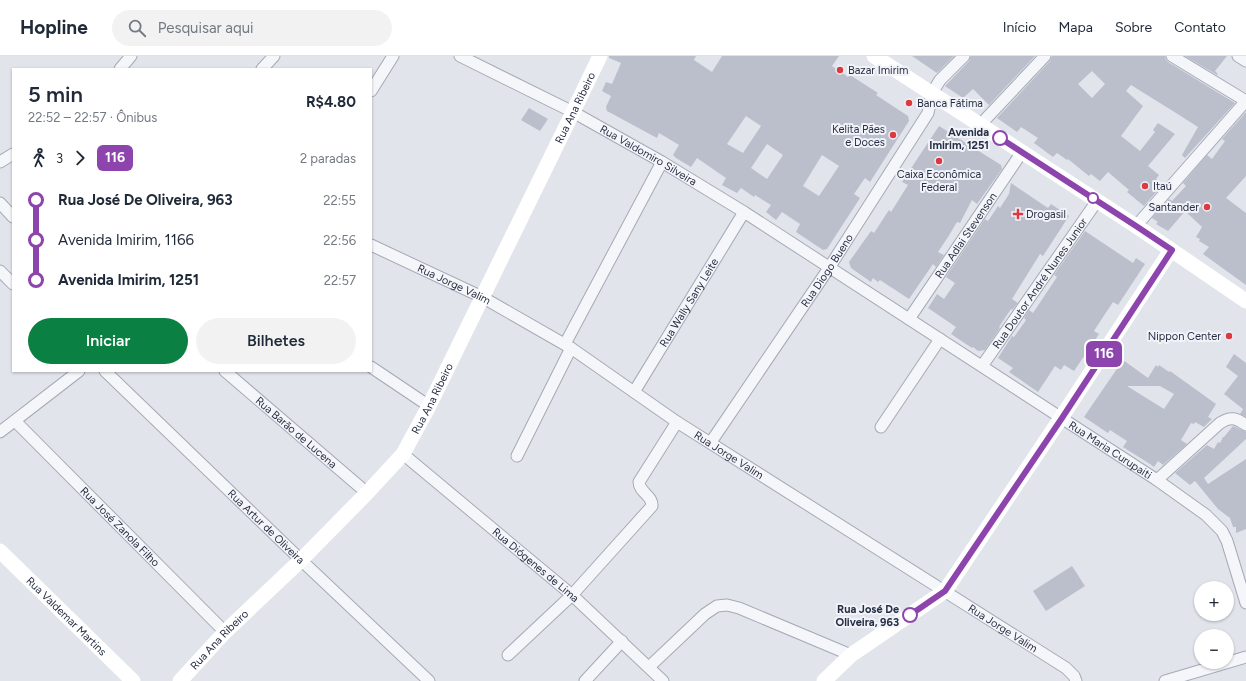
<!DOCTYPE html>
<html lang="pt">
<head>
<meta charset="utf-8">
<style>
  body { margin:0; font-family:Figtree,sans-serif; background:#f2f2f3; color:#1f2937; height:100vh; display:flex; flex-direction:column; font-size:15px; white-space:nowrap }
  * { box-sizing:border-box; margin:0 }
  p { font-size:13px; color:#747a83 }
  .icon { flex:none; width:22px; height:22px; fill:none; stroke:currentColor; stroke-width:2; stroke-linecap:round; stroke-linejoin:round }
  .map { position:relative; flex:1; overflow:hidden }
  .side { position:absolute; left:12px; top:12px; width:360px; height:304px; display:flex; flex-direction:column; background:#fff; border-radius:0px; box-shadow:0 1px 3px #0004 }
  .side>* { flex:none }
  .badge { padding:0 8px; border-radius:6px; font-size:14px; line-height:26px }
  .tools { position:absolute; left:1194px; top:525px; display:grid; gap:8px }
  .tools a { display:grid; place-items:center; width:40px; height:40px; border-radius:50%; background:#fff; box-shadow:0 1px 3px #0004; font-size:20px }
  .map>.badge { position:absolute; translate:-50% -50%; box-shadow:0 0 0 2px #fff }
  .legs { display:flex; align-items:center; gap:6px; height:44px; padding:0 16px; font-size:13px }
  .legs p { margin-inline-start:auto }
  .head { display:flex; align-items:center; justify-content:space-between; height:68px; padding:0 16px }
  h1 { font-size:22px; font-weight:600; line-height:30px }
  .primary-button { display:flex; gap:8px; margin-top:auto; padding:8px 16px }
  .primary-button a { flex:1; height:46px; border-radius:24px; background:#0b8043; color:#fff; font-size:16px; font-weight:600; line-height:46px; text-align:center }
  .primary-button a+a { background:#f2f2f3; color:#1f2937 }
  ul { padding:0 16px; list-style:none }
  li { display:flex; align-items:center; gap:14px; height:40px; font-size:15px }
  li i { display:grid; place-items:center; width:6px; height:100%; margin:0 5px; background:currentColor }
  li i::after { content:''; width:10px; height:10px; margin:-5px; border:3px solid; border-radius:50%; background:#fff }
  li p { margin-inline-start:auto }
  li:first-child i { background:linear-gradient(#0000 50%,currentColor 0) }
  li:last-child i { background:linear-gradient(currentColor 50%,#0000 0) }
  header { display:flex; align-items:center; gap:24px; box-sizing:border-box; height:56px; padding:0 20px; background:#fff; border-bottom:1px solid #e0e1e3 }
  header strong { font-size:19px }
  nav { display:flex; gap:22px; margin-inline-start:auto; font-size:14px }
  .search { width:280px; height:36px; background:#f2f2f3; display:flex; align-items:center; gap:10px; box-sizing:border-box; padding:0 14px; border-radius:22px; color:#747a83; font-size:15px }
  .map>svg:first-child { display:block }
  .building { fill:#bbbfcc; fill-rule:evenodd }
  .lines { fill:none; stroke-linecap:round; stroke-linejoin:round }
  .street-casing { stroke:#a5aab6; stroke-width:13 }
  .street { stroke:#f5f6f9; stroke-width:11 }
  .secondary { stroke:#fff; stroke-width:15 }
  .line-1-casing { stroke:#fff; stroke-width:9 }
  .line-1 { stroke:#8e44ad; stroke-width:6 }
  .poi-dot { fill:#dc3a41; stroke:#f1f3f8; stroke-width:1.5 }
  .stop-1-dot { fill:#fff; stroke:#8e44ad; stroke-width:2 }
  .labels { text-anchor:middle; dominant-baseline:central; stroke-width:4; stroke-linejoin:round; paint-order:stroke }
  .poi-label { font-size:11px; fill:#272f45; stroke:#f1f3f8; text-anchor:start }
  .street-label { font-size:11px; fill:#272f45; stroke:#f1f3f8 }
  .stop-label { font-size:11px; font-weight:bold; fill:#272f45; stroke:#f1f3f8; text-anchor:end }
</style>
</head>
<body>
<header>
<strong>Hopline</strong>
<div class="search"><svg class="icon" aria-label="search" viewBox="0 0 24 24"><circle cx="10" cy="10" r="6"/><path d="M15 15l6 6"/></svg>Pesquisar aqui</div>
<nav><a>Início</a><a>Mapa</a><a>Sobre</a><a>Contato</a></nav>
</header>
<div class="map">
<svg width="1246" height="625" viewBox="0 0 1246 625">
  <rect width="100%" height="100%" fill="#e1e4eb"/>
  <g class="building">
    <path d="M609 0H696L694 4 712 16 722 0H839L832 10 848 21 850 19 878 37 876 39 908 60 909 65 870 126 865 122 854 138 860 142 827 193 823 194 796 176 800 168 782 156 776 164 766 156 771 149 755 139 754 141 741 132 737 137 722 129 726 122 697 102 691 111 676 102 673 99 679 89 659 77 657 82 607 55 606 51 611 40 602 35 606 26 612 28 621 7 609 2ZM746 60 761 70 743 97 727 88ZM767 88 783 99 767 123 751 112ZM822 99 839 110 819 140 803 130Z"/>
    <path d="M912 0H954L937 17Z"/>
    <path d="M971 0H1035L989 49 973 33 963 42 945 30 969 5Z"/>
    <path d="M1052 0H1165L1166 4 1168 6 1235 47 1185 102 1182 99 1198 71 1176 57 1131 29 1126 35 1143 50 1121 80 1140 95 1155 76 1153 74 1158 67 1175 78 1148 110 1159 119 1156 123 1160 126 1156 132 1158 134 1144 150 1127 136 1129 134 1108 116 1100 125 1091 118 1089 120 1068 103 1067 104 1057 97 1053 101 1034 87 1038 82 1021 71 1017 76 997 62 1050 5ZM1092 15 1105 28 1092 42 1078 28Z"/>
    <path d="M1185 0H1227L1215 15 1218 18 1217 19Z"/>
    <path d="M529 52 548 63 540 75 521 64Z"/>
    <path d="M1246 56V120L1226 142 1246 157V229L1203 198 1209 191 1199 185 1200 183 1196 181 1202 171 1185 155 1168 175 1156 168 1158 166 1152 162 1169 143 1172 145 1186 130 1183 127 1207 99 1212 103 1225 85 1222 83Z"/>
    <path d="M939 70 1001 109 1002 113 977 148 972 144 960 167 957 166 948 181 938 196 944 199 936 211 933 208 909 243 880 224 878 226 873 222 871 226 851 212 849 206 871 175 874 177 889 154 891 156 908 129 902 126Z"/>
    <path d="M1011 127 1048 152 1051 148 1069 160 1043 200 1040 198 1012 243 1018 247 1012 254 1011 253 999 271 1000 272 985 294 978 295 973 291 972 292 951 278 956 271 928 252 937 238 944 243 955 227 946 221 985 163 988 165 998 150 1000 152 1009 138Z"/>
    <path d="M1085 175 1133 207 1136 202 1145 208 1118 249 1113 246 1105 258 1094 275 1099 278 1074 315 1064 309 1061 314 1055 310 1038 336 1009 316 1013 312 998 302 1012 280 1014 281 1026 264 1024 262 1029 254 1033 257 1057 221 1054 219Z"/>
    <path d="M1234 298 1246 307V361L1240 358 1243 353 1224 338 1238 320 1226 311Z"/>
    <path d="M1123 304 1148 322 1156 309 1158 311 1159 309 1169 316 1170 315 1216 348 1208 361 1212 363 1204 371 1195 366 1194 368 1191 367 1181 384 1187 388 1163 409 1158 405 1154 411 1150 408 1123 391 1127 385 1110 374 1108 377 1084 361ZM1127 330H1160L1174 338 1164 353Z"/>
    <path d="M1233 370 1246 376V383L1204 422 1208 428 1246 403V473L1236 477V471H1233L1230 462 1218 453 1195 425 1190 429 1175 417 1207 389 1214 393 1218 386 1220 387 1223 381H1224Z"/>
    <path d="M1072 510 1085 530 1046 555 1033 535Z"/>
  </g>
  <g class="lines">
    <g class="street-casing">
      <g id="street">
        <path id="s1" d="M460 0 573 56 662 106 744 156 1157 424 1206 459 1222 475 1227 485 1246 547"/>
        <path d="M1172 0 1246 45"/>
        <path d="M1238 0 1246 5"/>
        <path d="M120 13 131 0"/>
        <path d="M262 13 274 0"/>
        <path d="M371 35 393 0"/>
        <path d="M980 69 1045 0"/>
        <path d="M0 106 13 98"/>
        <path d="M0 147 13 161"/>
        <path d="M1136 170 1246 45"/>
        <path id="s2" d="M371 189 482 241 571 292 677 366 1066 612 1074 620 1076 625"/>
        <path d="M0 215 13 228"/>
        <path id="s3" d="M909 263 1022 96"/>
        <path d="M565 288 662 106"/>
        <path id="s4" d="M982 310 1097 145"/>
        <path d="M371 311 429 350"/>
        <path id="s5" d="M105 315 301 504 429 625"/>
        <path id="s6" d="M225 315 367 437"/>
        <path id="s7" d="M634 336 744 156"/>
        <path id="s8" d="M15 365 225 576"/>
        <path d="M881 371 940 283"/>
        <path d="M0 376 79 315"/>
        <path id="s9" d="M711 386 829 212 928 57 932 37 940 24 964 0"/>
        <path id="s10" d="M403 398 572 539 663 625"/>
        <path d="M517 400 571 292"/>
        <path d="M1157 424 1220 367C1231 360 1236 362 1246 369"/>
        <path d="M508 599 572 539 652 450C653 440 639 436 639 426L677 366"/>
        <path d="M649 611 705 558 717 550 727 549 739 552 851 599"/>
        <path d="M585 625 622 585"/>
        <path d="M1165 625 1246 601"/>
      </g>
    </g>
    <use href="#street" class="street"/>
    <g class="secondary">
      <path d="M874 0 1136 170 1246 245"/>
      <path id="s11" d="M0 495 133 625"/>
      <path id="s12" d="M180 625 225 576 301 504 367 437 403 398 429 350 573 56 600 0"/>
      <path d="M824 625 851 599 945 535 1061 362 1171 194"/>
    </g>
  </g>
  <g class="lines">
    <g class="line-1-casing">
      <path id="line-1" d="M910 559 945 535 1062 362 1172 194 1136 170 1000 82"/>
    </g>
    <use href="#line-1" class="line-1"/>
  </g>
  <g class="poi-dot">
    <circle cx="840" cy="14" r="4"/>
    <circle cx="909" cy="47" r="4"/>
    <circle cx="893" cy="79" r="4"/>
    <circle cx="939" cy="105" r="4"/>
    <circle cx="1145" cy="130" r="4"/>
    <circle cx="1207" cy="151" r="4"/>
    <path d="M1016 152h4v4h4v4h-4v4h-4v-4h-4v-4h4z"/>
    <circle cx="1229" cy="280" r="4"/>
  </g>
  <g class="stop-1-dot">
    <circle cx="1000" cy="82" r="7"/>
    <circle cx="1093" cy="142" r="5"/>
    <circle cx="910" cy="559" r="7"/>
  </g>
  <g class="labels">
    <g class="poi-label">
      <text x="848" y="14">Bazar Imirim</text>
      <text x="917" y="47">Banca Fátima</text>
      <text x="885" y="73" text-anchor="end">Kelita Pães<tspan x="885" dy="13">e Doces</tspan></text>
      <text x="939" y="118" text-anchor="middle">Caixa Econômica<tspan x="939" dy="13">Federal</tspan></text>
      <text x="1153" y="130">Itaú</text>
      <text x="1199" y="151" text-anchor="end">Santander</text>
      <text x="1026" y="158">Drogasil</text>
      <text x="1221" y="280" text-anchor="end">Nippon Center</text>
    </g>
    <g class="street-label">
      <text stroke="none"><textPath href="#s12" startOffset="705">Rua Ana Ribeiro</textPath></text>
      <text stroke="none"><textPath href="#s1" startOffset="213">Rua Valdomiro Silveira</textPath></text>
      <text stroke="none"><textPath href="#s3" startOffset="101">Rua Adlai Stevenson</textPath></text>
      <text stroke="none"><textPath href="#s9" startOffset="207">Rua Diogo Bueno</textPath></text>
      <text stroke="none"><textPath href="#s4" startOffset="101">Rua Doutor André Nunes Junior</textPath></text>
      <text stroke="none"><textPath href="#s2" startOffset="92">Rua Jorge Valim</textPath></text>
      <text stroke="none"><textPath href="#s7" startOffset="105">Rua Wally Sany Leite</textPath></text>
      <text stroke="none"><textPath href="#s12" startOffset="381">Rua Ana Ribeiro</textPath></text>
      <text stroke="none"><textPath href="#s6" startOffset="94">Rua Barão de Lucena</textPath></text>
      <text stroke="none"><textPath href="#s1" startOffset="761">Rua Maria Curupaiti</textPath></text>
      <text stroke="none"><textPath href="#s2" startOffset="416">Rua Jorge Valim</textPath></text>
      <text stroke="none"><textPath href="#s8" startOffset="149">Rua José Zanola Filho</textPath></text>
      <text stroke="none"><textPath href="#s5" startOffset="224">Rua Artur de Oliveira</textPath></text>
      <text stroke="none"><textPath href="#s10" startOffset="173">Rua Diógenes de Lima</textPath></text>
      <text stroke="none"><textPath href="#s11" startOffset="93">Rua Valdemar Martins</textPath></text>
      <text stroke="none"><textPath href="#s2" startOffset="740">Rua Jorge Valim</textPath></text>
      <text stroke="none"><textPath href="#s12" startOffset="57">Rua Ana Ribeiro</textPath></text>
    </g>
    <g class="stop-label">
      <text x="989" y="76">Avenida<tspan x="989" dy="13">Imirim, 1251</tspan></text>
      <text x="899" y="553">Rua José De<tspan x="899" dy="13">Oliveira, 963</tspan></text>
    </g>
  </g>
</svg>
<div class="tools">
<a>+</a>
<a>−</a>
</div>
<b class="badge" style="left:1104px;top:298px;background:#8e44ad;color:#fff">116</b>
<section class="side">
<div class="head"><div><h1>5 min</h1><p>22:52 – 22:57 · Ônibus</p></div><b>R$4.80</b></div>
<div class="legs"><svg class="icon" aria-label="walk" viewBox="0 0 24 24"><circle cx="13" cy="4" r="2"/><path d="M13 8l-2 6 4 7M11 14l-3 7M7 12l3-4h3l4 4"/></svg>3<svg class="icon" aria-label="forward" viewBox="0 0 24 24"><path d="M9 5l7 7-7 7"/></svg><b class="badge" style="background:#8e44ad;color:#fff">116</b><p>2 paradas</p></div>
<ul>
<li><i style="color:#8e44ad"></i><b>Rua José De Oliveira, 963</b><p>22:55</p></li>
<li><i style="color:#8e44ad"></i><span>Avenida Imirim, 1166</span><p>22:56</p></li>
<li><i style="color:#8e44ad"></i><b>Avenida Imirim, 1251</b><p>22:57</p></li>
</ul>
<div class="primary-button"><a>Iniciar</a><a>Bilhetes</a></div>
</section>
</div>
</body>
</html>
